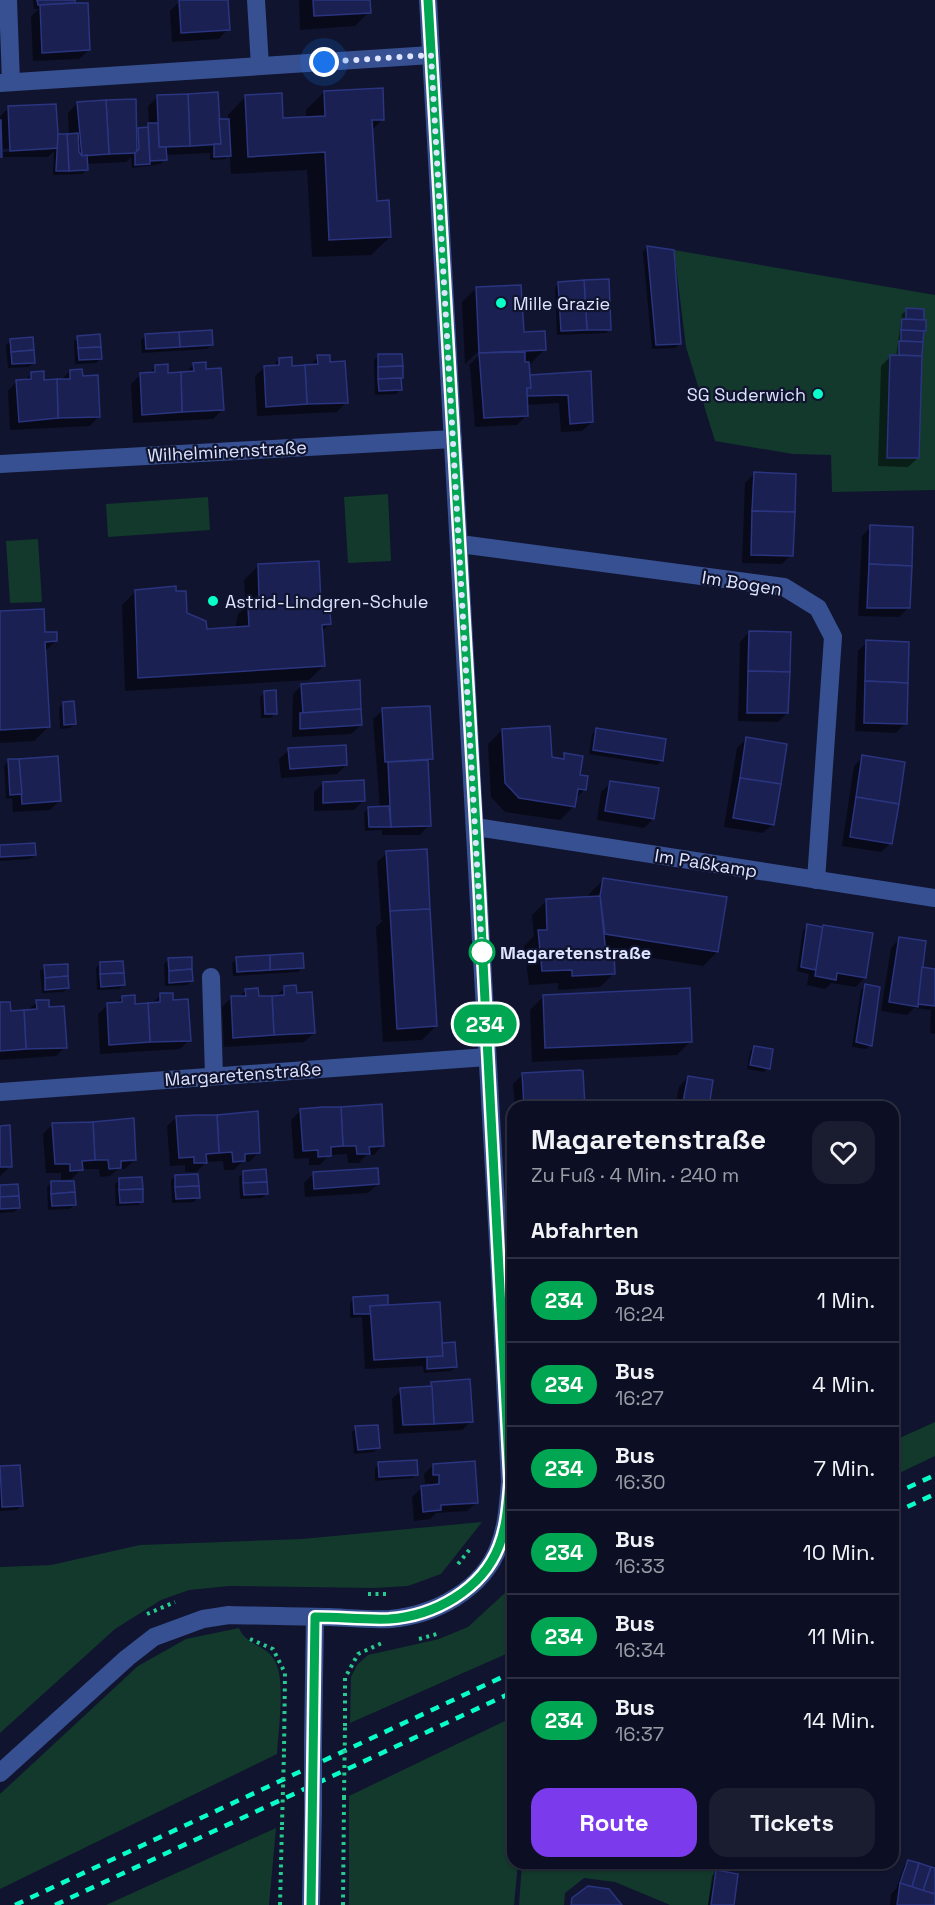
<!DOCTYPE html>
<html lang="de">
<head>
<meta charset="utf-8">
<style>
  body { margin:0; font-family:"Space Grotesk",sans-serif; background:#1a1d30; color:#f1f3f6; height:100vh; display:flex; flex-direction:column; font-size:22px; white-space:nowrap }
  * { box-sizing:border-box; margin:0 }
  p { font-size:20px; color:#9a9ca6 }
  .icon { flex:none; width:33px; height:33px; fill:none; stroke:currentColor; stroke-width:2; stroke-linecap:round; stroke-linejoin:round }
  .map { position:relative; flex:1; overflow:hidden }
  .drawer { position:absolute; left:507px; top:1101px; width:392px; height:768px; display:flex; flex-direction:column; background:#0c0f23; border-radius:18px; box-shadow:0 2px 4px #0004,0 0 0 2px #2c2f41 }
  .drawer>* { flex:none }
  .badge { padding:0 12px; border-radius:20px; font-size:21px; line-height:39px }
  .you { position:absolute; width:30px; height:30px; margin:-15px; border:4px solid #fff; border-radius:50%; background:#1a73e8; box-shadow:0 0 0 9px #1a73e833 }
  .map>.badge { position:absolute; translate:-50% -50%; box-shadow:0 0 0 3px #fff }
  h2 { padding:0 24px; font-size:22px; line-height:54px }
  .round { display:grid; place-items:center; flex:none; width:63px; height:63px; border-radius:18px; background:#1a1d30 }
  .headline { display:flex; align-items:center; justify-content:space-between; height:102px; padding:0 24px }
  h1 { font-size:28px; font-weight:700; line-height:45px }
  .button { display:flex; gap:12px; margin-top:auto; padding:12px 24px }
  .button a { flex:1; height:69px; border-radius:18px; background:#7c3aed; color:#fff; font-size:24px; font-weight:700; line-height:69px; text-align:center }
  .button a+a { background:#1a1d30; color:#f1f3f6 }
  ul { padding:0; list-style:none }
  li { display:flex; align-items:center; gap:18px; height:84px; padding:0 24px; border-top:2px solid #2c2f41 }
  li div { flex:1 }
  li b { display:block; font-size:22px }
  li em { font-style:normal }
  li .badge { min-width:66px; font-weight:700; text-align:center }
  .map>svg:first-child { display:block }
  .green { fill:#12392b }
  .shadow { fill:#0007; fill-rule:evenodd }
  .building { fill:#1a2051; stroke:#2a347f; stroke-width:1.5 }
  .lines { fill:none; stroke-linecap:round; stroke-linejoin:round }
  .path { stroke:#26ca8c; stroke-width:4; stroke-dasharray:3 4.5; stroke-linecap:butt }
  .minor { stroke:#375091; stroke-width:18 }
  .rail { stroke:#09ffc9; stroke-width:4.5; stroke-dasharray:9 8; stroke-linecap:butt }
  .path-bridge { stroke:#26ca8c; stroke-width:4; stroke-dasharray:3 4.5; stroke-linecap:butt }
  .minor-bridge { stroke:#375091; stroke-width:18 }
  .line-casing { stroke:#fff; stroke-width:14 }
  .line { stroke:#00a651; stroke-width:9 }
  .walk { stroke:#dde4ff; stroke-width:6; stroke-dasharray:0 10.8 }
  .poi-dot { fill:#09ffc9; stroke:#10142f; stroke-width:2 }
  .stop-dot { fill:#fff; stroke:#00a651; stroke-width:3 }
  .labels { text-anchor:middle; dominant-baseline:central; stroke-width:4.5; stroke-linejoin:round; paint-order:stroke }
  .poi-label { font-size:18px; fill:#dde4ff; stroke:#10142f; text-anchor:start }
  .street-label { font-size:18px; fill:#dde4ff; stroke:#10142f }
  .stop-label { font-size:18px; font-weight:bold; fill:#dde4ff; stroke:#10142f; text-anchor:start }
</style>
</head>
<body>
<div class="map">
<svg width="935" height="1905" viewBox="0 0 935 1905">
  <rect width="100%" height="100%" fill="#10142f"/>
  <g class="green">
    <path d="M674 250 935 295V490L832 492 831 455 793 454 715 441 686 347Z"/>
    <path d="M388 494 391 561 348 563 344 497Z"/>
    <path d="M208 497 210 530 108 537 106 504Z"/>
    <path d="M38 539 42 602 10 603 6 541Z"/>
    <path d="M935 1422V1456L893 1476V1441Z"/>
    <path d="M482 1522 441 1574 408 1586 375 1588 229 1586 189 1590 161 1600 115 1629 0 1733V1567L51 1565 140 1545 302 1539Z"/>
    <path d="M506 1592 513 1593V1651L350 1723 351 1677 357 1665 368 1655 439 1639 468 1627Z"/>
    <path d="M239 1628C246 1645 263 1644 273 1658 287 1676 278 1731 277 1754L0 1889V1794L138 1666 186 1639Z"/>
    <path d="M513 1717V1863H518L514 1905H349V1796Z"/>
    <path d="M276 1828 269 1905H106Z"/>
    <path d="M522 1863H716L708 1905H670L615 1882 584 1878 565 1893 564 1905H519Z"/>
  </g>
  <g class="shadow">
    <path d="M33 0H74L71 5 89 50 79 59 33 61 31 16 39 9H34Z"/>
    <path d="M227 0 228 29 219 39 172 42 170 11 180 1Z"/>
    <path d="M299 0H369V12L355 26 300 30Z"/>
    <path d="M324 92 383 119 371 131 375 202 390 237 371 255 312 257 307 170 231 174 230 155 225 159 210 160V153L165 155 161 164 132 168 131 157 126 162 86 164 87 169 82 174 53 175 54 151 48 157H0V117L9 107 56 136 69 135 68 113 77 103 135 132 149 127 148 106 158 97 218 123 228 120V115L246 96 282 120 306 118V110ZM211 143V146L152 149V146ZM49 147V150L3 152V149Z"/>
    <path d="M647 247 680 343 675 348 652 349 643 252Z"/>
    <path d="M559 283 610 329 606 333 557 335 555 288Z"/>
    <path d="M476 288 523 333 544 350 530 364H526L529 377 589 373 592 422 582 431 561 432 559 403 526 405 527 415 517 425 475 427 470 366H468L481 353V349L465 364 462 302Z"/>
    <path d="M907 310 923 311 924 330 921 357 918 458 908 467 878 466 881 366 891 356 896 357 902 314Z"/>
    <path d="M146 335 212 345 207 349 142 353 141 340Z"/>
    <path d="M78 337 101 358 96 363 75 364 74 341Z"/>
    <path d="M11 341 34 362 29 367 8 368 6 345Z"/>
    <path d="M378 356 400 390 396 394 375 395 374 360Z"/>
    <path d="M318 357 329 363 346 402 337 412 257 416 255 376 265 367H272L279 359 291 368 309 366Z"/>
    <path d="M194 364 205 370 222 410 213 419 133 423 131 384 141 374H148L156 367 167 374H184Z"/>
    <path d="M70 371 81 378 99 416 90 426 10 430 8 391 17 381H24L32 373 43 382 60 381Z"/>
    <path d="M754 474 791 555 782 564 742 563 745 483Z"/>
    <path d="M871 527 908 608 899 617 858 616 862 536Z"/>
    <path d="M258 566 319 604 329 624 321 632 323 666 309 680 125 691 122 605 136 591 186 614 206 631 235 629 238 614 246 607 244 580Z"/>
    <path d="M0 613 56 641 44 652 48 727 34 741 0 743Z"/>
    <path d="M749 632 787 713 778 722 738 721 740 642Z"/>
    <path d="M867 642 905 723 896 733 855 731 858 651Z"/>
    <path d="M302 685 361 725 351 734 292 737 293 694Z"/>
    <path d="M265 692 275 713 271 718H261L260 697Z"/>
    <path d="M63 703 74 724 70 728 60 729 59 708Z"/>
    <path d="M383 710 432 758 427 763 429 825 420 835H382V830L365 831 364 813 368 808H380L373 719Z"/>
    <path d="M597 729 662 761 657 765 589 754 592 734Z"/>
    <path d="M502 730 551 758 560 759 565 755 584 790 575 799 574 806 560 820 505 812 491 797 488 744Z"/>
    <path d="M746 739 773 824 763 833 724 827 737 748Z"/>
    <path d="M289 750 346 765 337 774 281 778 279 759Z"/>
    <path d="M863 757 891 843 881 852 842 846 854 766Z"/>
    <path d="M9 761 59 801 50 810 13 812 12 798 6 799 4 765Z"/>
    <path d="M323 783 363 801 354 810 314 811V792Z"/>
    <path d="M611 783 653 819 644 828 597 820 601 792Z"/>
    <path d="M0 847 35 855 30 859 0 861Z"/>
    <path d="M387 853 436 1026 422 1040 383 1042 376 927 383 920H381L377 862Z"/>
    <path d="M603 880 717 952 703 966 604 950 614 973 600 987 558 990V983L529 985 524 946 534 936 532 915 546 901 588 898 589 894Z"/>
    <path d="M808 926 865 977 856 987 831 983 825 989 807 985 809 974 797 971 803 930Z"/>
    <path d="M900 938 935 983V1034L930 1033 931 1010 914 1008 907 1015 881 1011 891 948Z"/>
    <path d="M237 959 302 968 298 972 233 976 232 963Z"/>
    <path d="M168 960 191 981 187 985 165 986 164 964Z"/>
    <path d="M100 964 123 985 119 989 97 990 96 968Z"/>
    <path d="M45 967 68 988 63 992 42 993 40 971Z"/>
    <path d="M866 986 871 1045 866 1049 852 1047 861 990Z"/>
    <path d="M285 988 296 994 314 1033 304 1042 224 1047 222 1007 231 998 239 997 246 990 258 998 275 997Z"/>
    <path d="M161 995 172 1001 189 1040 180 1049 100 1054 98 1014 108 1005 115 1004 122 997 134 1005 151 1004Z"/>
    <path d="M544 996 691 1041 677 1055 532 1062 530 1010Z"/>
    <path d="M37 1002 48 1008 65 1047 56 1056 0 1060V1004L10 1012 27 1011Z"/>
    <path d="M754 1047 768 1068 764 1072 747 1069 750 1052Z"/>
    <path d="M522 1075 584 1107H515L513 1084Z"/>
    <path d="M688 1077 708 1107H675L679 1087Z"/>
    <path d="M301 1110 383 1145 374 1155H366L359 1163H348L347 1154 329 1155 320 1165H309V1158L294 1159 291 1120Z"/>
    <path d="M256 1113 259 1152 249 1162H242L234 1170H224L223 1161 206 1162 196 1172H185V1165L170 1166 167 1126 177 1117Z"/>
    <path d="M53 1124 135 1159 125 1169H118L110 1176 100 1177 99 1169H81L72 1179 61 1180V1173H46L43 1134Z"/>
    <path d="M0 1127 11 1166 0 1176Z"/>
    <path d="M244 1172 266 1194 262 1198 240 1199 239 1177Z"/>
    <path d="M313 1174 378 1184 368 1193 305 1197 304 1183Z"/>
    <path d="M175 1176 198 1197 194 1202 172 1203 171 1181Z"/>
    <path d="M119 1180 142 1201 138 1205 116 1206 115 1184Z"/>
    <path d="M51 1183 74 1204 70 1209 48 1210 47 1187Z"/>
    <path d="M0 1186 18 1208 14 1212 0 1213Z"/>
    <path d="M354 1298 387 1307 441 1344 455 1367 451 1371 424 1373 423 1366 365 1369 362 1317 350 1318V1303Z"/>
    <path d="M432 1383 471 1421 462 1430 394 1434 392 1399 401 1390 427 1388Z"/>
    <path d="M356 1428 378 1447 374 1452 354 1454 352 1432Z"/>
    <path d="M379 1464 416 1474 412 1478 375 1481V1468Z"/>
    <path d="M433 1465 477 1502 467 1511 436 1513 430 1519 414 1521 412 1497 422 1487 430 1486V1483L425 1484 424 1474Z"/>
    <path d="M19 1466 21 1506 17 1510 0 1511V1467Z"/>
    <path d="M908 1861 935 1870V1905H890L891 1894 896 1889 904 1866Z"/>
    <path d="M716 1872 733 1905H708L712 1876Z"/>
  </g>
  <g class="building">
    <path d="M37 0H75V3L38 5Z"/>
    <path d="M179 0H228L230 30 181 33Z"/>
    <path d="M313 0H370L371 13 314 16Z"/>
    <path d="M75 3H88L90 50 42 53 40 5Z"/>
    <path d="M383 88 384 120H372L377 201 389 200 391 237 329 240 325 152 248 157 245 95 282 93 283 118 325 116 324 91Z"/>
    <path d="M218 92 221 144 190 146 188 94Z"/>
    <path d="M188 94 190 146 159 147 157 95Z"/>
    <path d="M136 99 137 153 109 154 106 100Z"/>
    <path d="M106 100 109 154 82 156 77 102Z"/>
    <path d="M56 104 59 148 10 151 8 106Z"/>
    <path d="M219 119H229L231 156 214 157V144H221Z"/>
    <path d="M1 120 2 157H0V120Z"/>
    <path d="M148 123H158L159 147H166L167 160 150 161Z"/>
    <path d="M148 127 150 164 135 165V153L139 149 138 128Z"/>
    <path d="M78 133 79 152 82 156 87 155 88 170 69 171 67 134Z"/>
    <path d="M58 134H67L69 171H56Z"/>
    <path d="M647 246 674 250 681 344 656 345Z"/>
    <path d="M609 279 611 330H587L584 280Z"/>
    <path d="M584 280 587 330 561 331 558 282Z"/>
    <path d="M521 285 524 332 545 331 546 350 479 353 476 287Z"/>
    <path d="M906 308 924 309V320L906 319Z"/>
    <path d="M902 319 926 320V331L901 330Z"/>
    <path d="M212 330 213 345 180 347 179 332Z"/>
    <path d="M901 330 924 331 923 342 901 341Z"/>
    <path d="M179 332 180 347 146 349 145 334Z"/>
    <path d="M100 334 101 347 78 348 77 336Z"/>
    <path d="M33 337 34 350 11 352 10 339Z"/>
    <path d="M899 341 923 342 922 356 899 355Z"/>
    <path d="M101 347 102 359 79 360 78 348Z"/>
    <path d="M34 350 35 363 12 364 11 352Z"/>
    <path d="M525 352V362H529L531 388H527L528 416 484 418 479 353Z"/>
    <path d="M378 354H402L403 366 378 367Z"/>
    <path d="M317 355H330V362L345 361 348 403 307 404 305 365 318 364Z"/>
    <path d="M890 355 922 356 919 458H887Z"/>
    <path d="M292 357V366L305 365 307 404 266 407 264 366 279 365V358Z"/>
    <path d="M206 362V369L221 368 224 410 182 412 181 372 194 371 193 363Z"/>
    <path d="M168 364V373L181 372 182 412 142 415 140 373 155 372V365Z"/>
    <path d="M403 366V378L378 379V367Z"/>
    <path d="M82 369 83 376 98 375 100 417 58 418 57 379H70V370Z"/>
    <path d="M44 371V380L57 379 58 418 19 422 16 380 31 379V372Z"/>
    <path d="M591 371 593 422 570 424 568 395 527 396V388H531L530 375Z"/>
    <path d="M401 378 402 390 379 391 378 379Z"/>
    <path d="M754 472 796 474 795 512 752 511Z"/>
    <path d="M752 511 795 512 793 556 751 555Z"/>
    <path d="M870 525 913 527 912 566 869 564Z"/>
    <path d="M319 561 321 603 329 602 331 624 322 625 325 666 138 678 135 590 176 586V591H186L187 613 206 621 207 629 249 626 248 607H252L251 599 259 598 258 564Z"/>
    <path d="M869 564 912 566 910 608H867Z"/>
    <path d="M44 609 45 632H57V641L45 642 50 727 0 730V611Z"/>
    <path d="M749 631 791 632 790 672 748 671Z"/>
    <path d="M866 640 909 642 908 683 865 681Z"/>
    <path d="M748 671 790 672 788 713H747Z"/>
    <path d="M360 680 361 709 303 713 301 684Z"/>
    <path d="M865 681 908 683 907 724 864 723Z"/>
    <path d="M276 690 277 714H265L264 691Z"/>
    <path d="M74 701 76 724 64 725 63 702Z"/>
    <path d="M430 706 433 759 385 762 382 708Z"/>
    <path d="M361 709 362 725 300 729V713Z"/>
    <path d="M550 726 552 757 564 759V753L583 756 580 775 588 776 586 790 578 789 575 807 519 798 505 783 502 729Z"/>
    <path d="M596 728 666 739 663 761 593 750Z"/>
    <path d="M746 737 787 744 781 784 740 778Z"/>
    <path d="M346 745 347 765 290 769 288 748Z"/>
    <path d="M862 755 905 762 899 804 856 797Z"/>
    <path d="M58 756 61 801 22 804 19 759Z"/>
    <path d="M8 759H19L22 794 10 795Z"/>
    <path d="M428 760 431 826 391 827 388 762Z"/>
    <path d="M740 778 781 784 774 825 733 818Z"/>
    <path d="M364 780 365 801 323 803V782Z"/>
    <path d="M610 781 659 788 654 819 605 811Z"/>
    <path d="M856 797 899 804 892 844 850 837Z"/>
    <path d="M389 806 391 827H369L368 807Z"/>
    <path d="M35 843 36 855 0 857V845Z"/>
    <path d="M427 849 430 909 390 911 386 851Z"/>
    <path d="M603 878 727 897 718 952 605 934 600 896Z"/>
    <path d="M600 896 606 954 614 953 615 974 572 976V970L542 971 538 930H547L546 899Z"/>
    <path d="M430 909 437 1026 397 1029 390 911Z"/>
    <path d="M807 924 823 927 816 970 801 967Z"/>
    <path d="M823 925 873 933 866 978 837 973 836 980 815 976Z"/>
    <path d="M899 937 926 941 918 1007 889 1002Z"/>
    <path d="M303 953 304 968 270 970V955Z"/>
    <path d="M270 955V970L237 972 236 957Z"/>
    <path d="M192 957V969L169 971 168 958Z"/>
    <path d="M123 961 124 973 100 974V962Z"/>
    <path d="M68 964V976L45 978 44 965Z"/>
    <path d="M922 967 935 969V1006L918 1004Z"/>
    <path d="M192 969 193 981 169 983V971Z"/>
    <path d="M124 973 125 985 101 987 100 974Z"/>
    <path d="M68 976 69 988 45 990V978Z"/>
    <path d="M865 984 880 987 872 1046 856 1042Z"/>
    <path d="M296 985 297 993 312 992 315 1033 274 1035 272 996 284 995V986Z"/>
    <path d="M258 988 259 996H272L274 1035 233 1038 231 996H246L245 989Z"/>
    <path d="M690 988 692 1042 545 1048 543 995Z"/>
    <path d="M160 993H173V1000L188 999 191 1041 150 1042 148 1003 160 1002Z"/>
    <path d="M135 995V1004L148 1003 150 1042 109 1045 107 1003 122 1002V996Z"/>
    <path d="M36 1000H49V1007L64 1006 67 1048 26 1049 24 1010 37 1009Z"/>
    <path d="M0 1002H10L11 1011 24 1010 26 1049 0 1051Z"/>
    <path d="M754 1046 773 1049 770 1069 750 1065Z"/>
    <path d="M580 1070 583 1071 585 1107H524L522 1073Z"/>
    <path d="M688 1076 713 1080 709 1107H682Z"/>
    <path d="M607 1101 622 1104 621 1107H585L606 1105Z"/>
    <path d="M382 1104 384 1146 369 1147 370 1154H357L356 1146H343L341 1107Z"/>
    <path d="M323 1107H341L343 1146 331 1147V1156L318 1157V1150L303 1151 300 1109Z"/>
    <path d="M258 1111 260 1153 245 1154V1161L233 1162 232 1152 219 1153 217 1115Z"/>
    <path d="M198 1115H217L219 1153 206 1154 207 1163H194V1157L179 1158 176 1116Z"/>
    <path d="M134 1118 136 1160 121 1161V1168L109 1169 108 1160H95L93 1122Z"/>
    <path d="M93 1122 95 1160 82 1161 83 1170 70 1171V1164H55L52 1123Z"/>
    <path d="M10 1125 12 1167H0V1126Z"/>
    <path d="M378 1168 379 1184 314 1189 313 1172Z"/>
    <path d="M266 1169 267 1182 243 1183V1171Z"/>
    <path d="M198 1174 199 1186 175 1187V1175Z"/>
    <path d="M142 1177 143 1189 119 1190V1178Z"/>
    <path d="M51 1181H74L75 1192 51 1194Z"/>
    <path d="M267 1182 268 1194 244 1195 243 1183Z"/>
    <path d="M18 1184 19 1196 0 1197V1185Z"/>
    <path d="M199 1186 200 1198 176 1199 175 1187Z"/>
    <path d="M143 1189V1202L120 1203 119 1190Z"/>
    <path d="M75 1192 76 1205 52 1206 51 1194Z"/>
    <path d="M19 1196 20 1208 0 1209V1197Z"/>
    <path d="M388 1295V1305L370 1306 371 1314H354L353 1297Z"/>
    <path d="M440 1302 443 1356 374 1360 370 1306Z"/>
    <path d="M455 1342 457 1367 427 1369V1357L443 1356 442 1343Z"/>
    <path d="M470 1379 473 1422 434 1424 431 1382Z"/>
    <path d="M432 1386 434 1424 403 1425 400 1388Z"/>
    <path d="M378 1425 380 1448 358 1450 355 1426Z"/>
    <path d="M417 1460 418 1475 379 1477 378 1462Z"/>
    <path d="M475 1461 478 1503 441 1505V1510L423 1512 421 1486 439 1484V1475H433V1464Z"/>
    <path d="M20 1465 23 1506 2 1507 0 1466Z"/>
    <path d="M908 1860 919 1863 912 1887 900 1883Z"/>
    <path d="M919 1863 931 1867 923 1891 912 1887Z"/>
    <path d="M931 1867 935 1868V1894L923 1891Z"/>
    <path d="M716 1870 738 1874 734 1905H711Z"/>
    <path d="M900 1883 935 1894V1905H897Z"/>
    <path d="M588 1886 609 1889 622 1905H571L572 1898Z"/>
  </g>
  <g class="lines">
    <g class="path">
      <path d="M458 1564 470 1549"/>
      <path d="M368 1594H387"/>
      <path d="M147 1614 175 1602"/>
      <path d="M250 1639 273 1649 285 1673 284 1752"/>
      <path d="M419 1639 437 1634"/>
      <path d="M345 1726V1678L358 1654 382 1643"/>
      <path d="M280 1905 282 1825"/>
      <path d="M343 1905 344 1798"/>
    </g>
    <g class="minor">
      <path d="M8 0 11 82"/>
      <path d="M256 0 260 66"/>
      <path d="M0 83 431 55"/>
      <path d="M0 464 453 439"/>
      <path d="M460 544 784 587 818 608 833 637 816 880"/>
      <path d="M476 827 935 898"/>
      <path d="M211 977 214 1076"/>
      <path d="M0 1092 487 1057"/>
      <path d="M313 1740 315 1617"/>
      <path d="M0 1773 127 1658 154 1637 203 1619 229 1615C263 1616 296 1616 330 1617 350 1618 371 1620 390 1619 435 1615 483 1590 499 1546 507 1526 508 1504 510 1482L500 1277 428 0"/>
      <path d="M311 1905 313 1812"/>
    </g>
    <g class="rail">
      <path d="M892 1495 935 1475"/>
      <path d="M892 1514 935 1494"/>
      <path d="M15 1905 513 1672"/>
      <path d="M55 1905 513 1692"/>
    </g>
    <g class="path-bridge">
      <path d="M344 1798 345 1726"/>
      <path d="M282 1825 284 1752"/>
    </g>
    <path class="minor-bridge" d="M313 1740V1812"/>
  </g>
  <g class="lines">
    <g class="line-casing">
      <path id="line" d="M311 1905 315 1617C339 1617 365 1620 389 1619 434 1616 482 1590 499 1546 507 1526 508 1504 510 1482L476 827 428 0"/>
    </g>
    <use href="#line" class="line"/>
    <path class="walk" d="M324 62 431 55 482 952"/>
  </g>
  <g class="poi-dot">
    <circle cx="501" cy="303" r="6"/>
    <circle cx="818" cy="394" r="6"/>
    <circle cx="213" cy="601" r="6"/>
  </g>
  <circle class="stop-dot" cx="482" cy="952" r="12"/>
  <g class="labels">
    <g class="poi-label">
      <text x="513" y="303">Mille Grazie</text>
      <text x="806" y="394" text-anchor="end">SG Suderwich</text>
      <text x="225" y="601">Astrid-Lindgren-Schule</text>
    </g>
    <g class="street-label">
      <text transform="translate(227 451) rotate(-3)">Wilhelminenstraße</text>
      <text transform="translate(742 583) rotate(9)">Im Bogen</text>
      <text transform="translate(706 863) rotate(9)">Im Paßkamp</text>
      <text transform="translate(243 1074) rotate(-4)">Margaretenstraße</text>
    </g>
    <g class="stop-label">
      <text x="500" y="952">Magaretenstraße</text>
    </g>
  </g>
</svg>
<div class="you" style="left:324px;top:62px"></div>
<b class="badge" style="left:485px;top:1024px;background:#00a651;color:#fff">234</b>
<section class="drawer">
<div class="headline"><div><h1>Magaretenstraße</h1><p>Zu Fuß · 4 Min. · 240 m</p></div><a class="round"><svg class="icon" aria-label="heart" viewBox="0 0 24 24"><path d="M12 20l-8-8c-3-5 5-10 8-4 3-6 11-1 8 4z"/></svg></a></div>
<h2>Abfahrten</h2>
<ul>
<li><span class="badge" style="background:#00a651;color:#fff">234</span><div><b>Bus</b><p>16:24</p></div><em>1 Min.</em></li>
<li><span class="badge" style="background:#00a651;color:#fff">234</span><div><b>Bus</b><p>16:27</p></div><em>4 Min.</em></li>
<li><span class="badge" style="background:#00a651;color:#fff">234</span><div><b>Bus</b><p>16:30</p></div><em>7 Min.</em></li>
<li><span class="badge" style="background:#00a651;color:#fff">234</span><div><b>Bus</b><p>16:33</p></div><em>10 Min.</em></li>
<li><span class="badge" style="background:#00a651;color:#fff">234</span><div><b>Bus</b><p>16:34</p></div><em>11 Min.</em></li>
<li><span class="badge" style="background:#00a651;color:#fff">234</span><div><b>Bus</b><p>16:37</p></div><em>14 Min.</em></li>
</ul>
<div class="button"><a>Route</a><a>Tickets</a></div>
</section>
</div>
</body>
</html>
